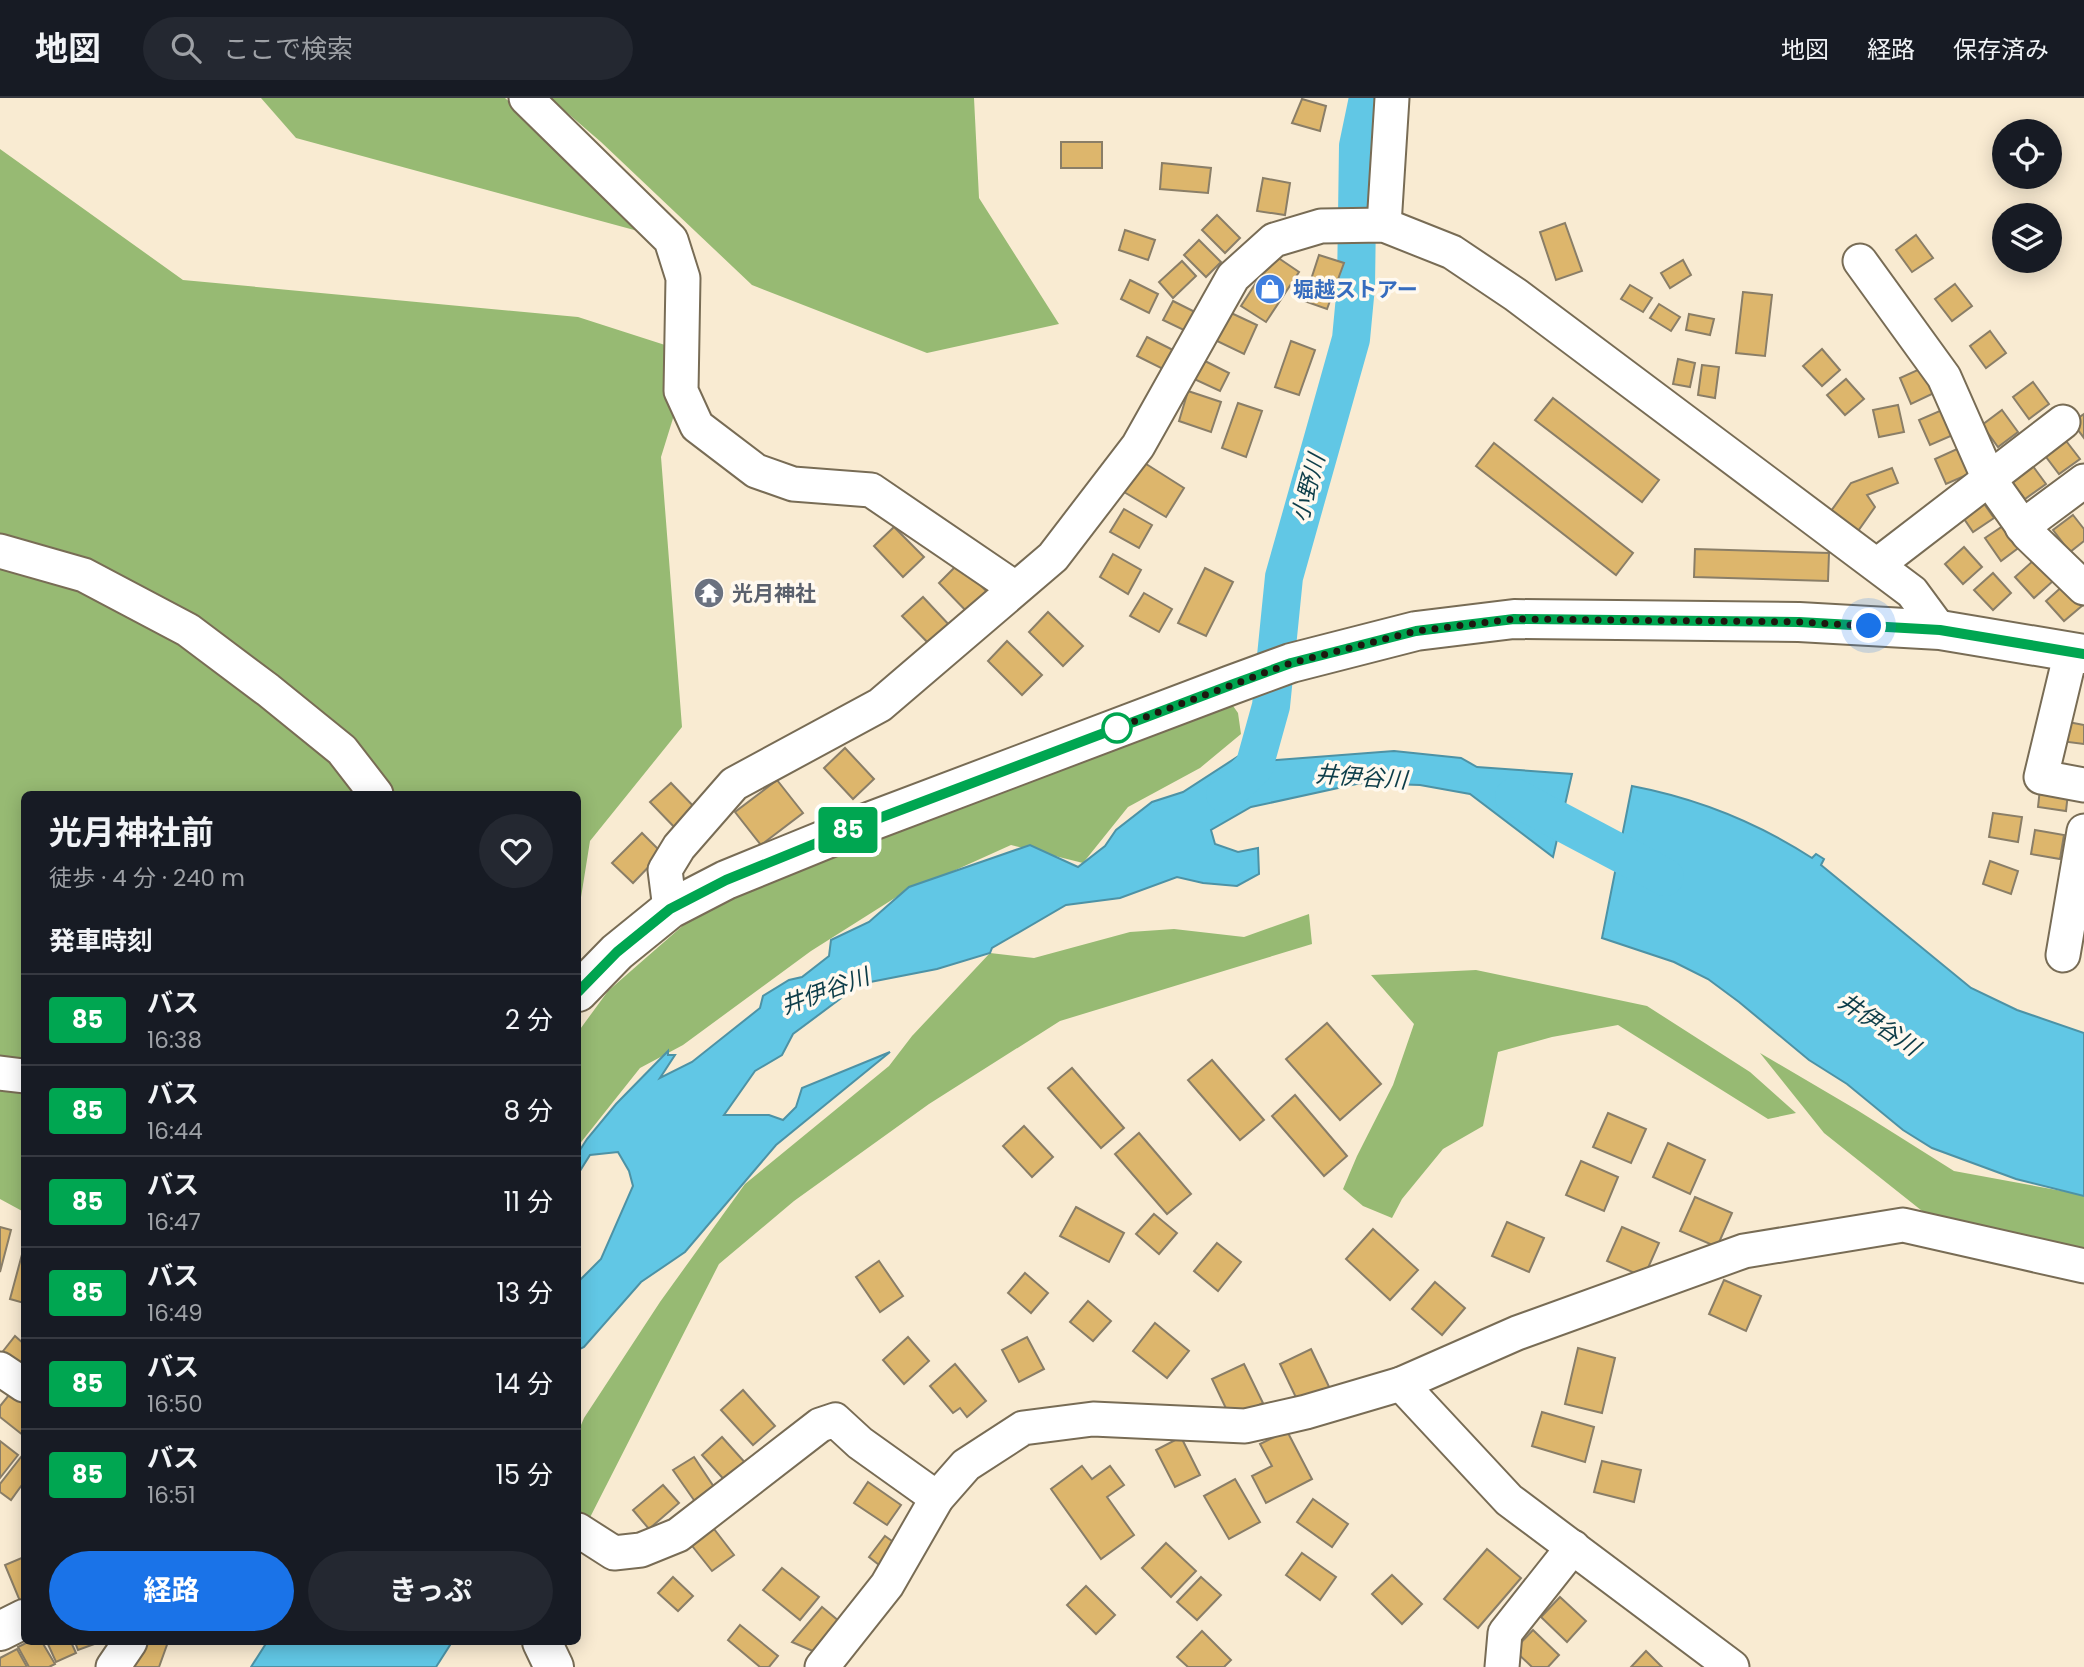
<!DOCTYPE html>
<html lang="ja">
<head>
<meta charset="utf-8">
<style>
  body { margin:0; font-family:Poppins,"Noto Sans JP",sans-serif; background:#242831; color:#f1f3f6; height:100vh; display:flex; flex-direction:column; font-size:26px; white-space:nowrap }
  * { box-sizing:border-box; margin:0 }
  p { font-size:23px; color:#9ea1a6 }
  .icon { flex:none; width:38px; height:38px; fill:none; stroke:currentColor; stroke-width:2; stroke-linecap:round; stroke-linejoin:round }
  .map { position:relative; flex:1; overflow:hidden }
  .sheet { position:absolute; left:21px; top:693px; width:560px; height:854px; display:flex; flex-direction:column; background:#171b24; border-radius:10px; box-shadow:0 4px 18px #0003 }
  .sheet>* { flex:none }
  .badge { padding:0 14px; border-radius:5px; font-size:24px; line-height:46px }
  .fabs { position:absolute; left:1992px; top:21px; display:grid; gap:14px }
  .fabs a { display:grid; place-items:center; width:70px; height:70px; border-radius:50%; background:#171b24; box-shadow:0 4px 18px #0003; font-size:35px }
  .you { position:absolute; width:35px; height:35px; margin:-18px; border:5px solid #fff; border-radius:50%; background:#1a73e8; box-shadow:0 0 0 10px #1a73e833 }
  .map>.badge { position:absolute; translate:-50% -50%; box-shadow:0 0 0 4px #fff }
  h2 { padding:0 28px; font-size:26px; line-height:63px }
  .round { display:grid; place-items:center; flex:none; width:74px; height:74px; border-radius:37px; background:#242831 }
  .head { display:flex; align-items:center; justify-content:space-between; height:119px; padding:0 28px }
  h1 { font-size:33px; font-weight:700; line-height:52px }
  .action { display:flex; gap:14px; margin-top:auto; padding:14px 28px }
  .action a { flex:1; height:80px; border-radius:42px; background:#1a73e8; color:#fff; font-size:28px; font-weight:700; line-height:80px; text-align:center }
  .action a+a { background:#242831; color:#f1f3f6 }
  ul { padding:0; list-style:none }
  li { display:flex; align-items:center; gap:21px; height:91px; padding:0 28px; border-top:2px solid #363941 }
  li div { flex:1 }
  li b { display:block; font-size:26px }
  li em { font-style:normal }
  li .badge { min-width:77px; font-weight:700; text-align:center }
  header { display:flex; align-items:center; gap:42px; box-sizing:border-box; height:98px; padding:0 35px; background:#171b24; border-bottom:2px solid #363941 }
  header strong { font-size:33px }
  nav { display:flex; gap:38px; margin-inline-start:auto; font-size:24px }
  .search { width:490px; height:63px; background:#242831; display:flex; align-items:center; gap:18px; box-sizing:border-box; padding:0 24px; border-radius:38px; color:#9ea1a6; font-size:26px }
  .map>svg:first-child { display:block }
  .forest { fill:#97ba73 }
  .water { fill:#61c7e5; stroke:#4d92a5; stroke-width:2 }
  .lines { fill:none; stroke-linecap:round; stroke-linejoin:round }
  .river { stroke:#61c7e5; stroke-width:38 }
  .building { fill:#ddb66c; stroke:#8a7e67; stroke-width:2 }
  .minor-casing { stroke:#786c55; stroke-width:37 }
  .major-casing { stroke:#786c55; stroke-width:42 }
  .highway-casing { stroke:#786c55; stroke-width:42 }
  .minor { stroke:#fff; stroke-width:33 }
  .major { stroke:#fff; stroke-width:38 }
  .highway { stroke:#fff; stroke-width:38 }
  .line-casing { stroke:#fff; stroke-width:16 }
  .line { stroke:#00a651; stroke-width:10 }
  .walk { stroke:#1d180f; stroke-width:7; stroke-dasharray:0 12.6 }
  .stop-dot { fill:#fff; stroke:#00a651; stroke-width:3.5 }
  .labels { text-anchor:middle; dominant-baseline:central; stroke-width:7; stroke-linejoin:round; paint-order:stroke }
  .shop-label { font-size:21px; font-weight:bold; fill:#366cbe; stroke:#fff9ef; text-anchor:start }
  .worship-label { font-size:21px; font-weight:bold; fill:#5b616d; stroke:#fff9ef; text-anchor:start }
  .water-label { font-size:23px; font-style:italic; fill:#0d3d49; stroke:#fff9ef }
</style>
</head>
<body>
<header>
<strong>地図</strong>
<div class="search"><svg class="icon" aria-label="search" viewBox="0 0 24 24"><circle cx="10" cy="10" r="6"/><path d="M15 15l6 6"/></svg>ここで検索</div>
<nav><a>地図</a><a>経路</a><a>保存済み</a></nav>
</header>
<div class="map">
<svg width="2084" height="1569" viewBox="0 0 2084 1569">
  <rect width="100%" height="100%" fill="#f9ebd2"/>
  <g class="forest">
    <path d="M261 0H505L671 142 296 40Z"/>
    <path d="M550 0H974L979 100 1059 226 927 255 752 187 601 44Z"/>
    <path d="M0 51 183 182 578 219 693 256 661 359 682 629 590 743 578 818V696H24V1114L0 1101Z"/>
    <path d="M1231 605 1238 615 1241 636 1200 670 1128 709 1083 765 1011 747 898 798 811 853 683 947 640 970 578 1048V934L608 893 703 810 941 713Z"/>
    <path d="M1309 816 1312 846 1060 923 929 1006 794 1103 719 1166 578 1443V1334L584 1320 660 1204 745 1086 889 968 912 938 990 855 1034 860 1130 834 1174 831 1244 839Z"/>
    <path d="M1476 872 1647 908 1750 974 1796 1015 1768 1021 1618 927 1552 939 1498 954 1483 1028 1443 1051 1402 1101 1392 1120 1363 1108 1343 1091 1357 1058 1393 987 1414 926 1371 877Z"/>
    <path d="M1760 955 1857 1012 1954 1073 2084 1097V1161L1941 1128 1824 1035Z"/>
  </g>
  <g class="water">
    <path d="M1248 652 1265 663 1394 653 1461 660 1477 669 1572 676 1553 759 1470 696 1420 687 1361 685 1251 709 1211 732 1215 746 1238 754 1258 750 1259 776 1237 788 1203 785 1177 779 1120 800 1066 807 992 850 990 855 937 871 860 886 793 936 782 957 755 973 724 1017H769L783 1022 796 1009 802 990 890 954 776 1047 685 1154 641 1184 584 1249 578 1252V1184L601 1161 633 1088 629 1073 618 1054 590 1057 578 1076V1055L587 1041 616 1006 668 953V957H675L660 980 692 964 760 910 763 898 789 882 802 879 829 858 831 842 869 824 909 789 1030 747 1078 769 1105 748 1116 732 1152 704 1183 694Z"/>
    <path d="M1632 688C1695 700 1758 725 1812 760L1816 756 1824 761 1821 767 1971 890 2017 912 2084 935V1098L2016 1081 1932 1050 1903 1032 1847 986 1809 962 1739 904 1708 881 1674 864 1602 840Z"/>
    <path d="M267 1544H452L436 1569H251Z"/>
  </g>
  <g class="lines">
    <g class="river">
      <path d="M1225 696 1254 669 1271 608 1284 479 1351 241 1356 188 1358 48 1368 0"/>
      <path d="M1514 699 1665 779"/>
    </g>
  </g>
  <g class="building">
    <path d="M1302 1 1326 8 1320 33 1292 25Z"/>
    <rect x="1061" y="44" width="41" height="26"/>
    <path d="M1162 65 1211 70 1208 95 1160 91Z"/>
    <path d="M1263 80 1290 85 1285 117 1257 113Z"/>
    <path d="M1217 117 1240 140 1225 155 1202 132Z"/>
    <path d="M1565 125 1582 173 1556 182 1540 134Z"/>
    <path d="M1125 132 1155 142 1148 162 1119 152Z"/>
    <path d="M1916 137 1933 160 1912 174 1896 152Z"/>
    <path d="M1199 142 1221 164 1206 179 1184 157Z"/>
    <path d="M1274 157 1299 174 1266 224 1241 208Z"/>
    <path d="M1319 157 1344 165 1327 211 1304 203Z"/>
    <path d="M1683 162 1691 177 1670 190 1661 175Z"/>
    <path d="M1182 163 1196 178 1173 200 1159 184Z"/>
    <path d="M1130 182 1158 196 1149 215 1121 201Z"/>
    <path d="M1955 186 1972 208 1952 223 1935 201Z"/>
    <path d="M1630 187 1652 200 1643 214 1621 201Z"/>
    <path d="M1743 194 1772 197 1765 258 1736 255Z"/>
    <path d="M1173 203 1201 217 1192 236 1163 222Z"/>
    <path d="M1659 206 1680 219 1671 233 1650 220Z"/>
    <path d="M1229 214 1257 227 1244 256 1215 242Z"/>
    <path d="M1689 216 1714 221 1710 237 1686 232Z"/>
    <path d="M1990 233 2006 255 1986 270 1970 248Z"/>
    <path d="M1147 239 1175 253 1165 272 1137 258Z"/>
    <path d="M1291 243 1315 252 1299 297 1275 289Z"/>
    <path d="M1822 251 1840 272 1822 288 1803 268Z"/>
    <path d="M1201 261 1229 275 1220 293 1192 280Z"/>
    <path d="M1678 261 1695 265 1690 289 1673 286Z"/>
    <path d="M1702 267 1719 269 1715 300 1698 297Z"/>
    <path d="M1922 270 1934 295 1911 306 1900 280Z"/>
    <path d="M1846 281 1864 301 1845 317 1827 297Z"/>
    <path d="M2033 284 2049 306 2029 321 2013 299Z"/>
    <path d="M1188 293 1221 304 1211 334 1179 323Z"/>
    <path d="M1553 300 1659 382 1642 404 1535 322Z"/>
    <path d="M1238 305 1262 313 1246 359 1222 350Z"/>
    <path d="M1898 307 1904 334 1879 339 1873 312Z"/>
    <path d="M1942 312 1953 337 1930 347 1919 322Z"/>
    <path d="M2002 312 2018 334 1998 349 1982 327Z"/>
    <path d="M2084 316V340L2072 324Z"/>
    <path d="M2060 335 2080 361 2059 376 2040 351Z"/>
    <path d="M1494 345 1633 455 1616 477 1476 368Z"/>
    <path d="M1957 351 1969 376 1946 386 1935 361Z"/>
    <path d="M2027 360 2046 386 2025 401 2006 376Z"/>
    <path d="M1143 364 1184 390 1166 419 1124 394Z"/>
    <path d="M1892 370 1898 385 1867 397 1875 409 1858 433 1831 413 1851 385Z"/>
    <path d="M1978 397 1994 420 1973 434 1958 412Z"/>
    <path d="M1124 411 1152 427 1139 450 1110 434Z"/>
    <path d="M2073 417 2084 431V443L2070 454 2053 432Z"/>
    <path d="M2006 426 2021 448 2001 463 1985 440Z"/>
    <path d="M894 429 924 459 903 479 874 448Z"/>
    <path d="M1964 449 1982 469 1963 486 1945 466Z"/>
    <path d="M1695 451 1829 455 1828 483 1694 479Z"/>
    <path d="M1113 456 1141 472 1128 496 1100 479Z"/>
    <path d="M2034 462 2053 483 2034 500 2015 479Z"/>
    <path d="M959 465 993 500 973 520 939 485Z"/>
    <path d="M1205 470 1233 484 1206 538 1178 525Z"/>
    <path d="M1993 475 2011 495 1993 512 1974 492Z"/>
    <path d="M2065 486 2083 507 2064 523 2046 503Z"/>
    <path d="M1144 495 1172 511 1159 534 1130 518Z"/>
    <path d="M923 499 952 530 932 549 902 518Z"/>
    <path d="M1048 514 1083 548 1063 568 1029 534Z"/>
    <path d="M1007 543 1042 577 1022 597 988 563Z"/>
    <path d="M2063 623 2084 627V646L2060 643Z"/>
    <path d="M845 650 874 681 853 701 824 670Z"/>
    <path d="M777 682 803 715 761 747 735 714Z"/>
    <path d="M671 685 700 715 680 735 650 704Z"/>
    <path d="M2040 691 2068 695 2066 713 2038 709Z"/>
    <path d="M1993 715 2022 719 2018 744 1989 739Z"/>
    <path d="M2035 732 2064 737 2060 761 2031 756Z"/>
    <path d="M642 735 662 755 633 785 612 765Z"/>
    <path d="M1990 763 2018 773 2011 796 1983 786Z"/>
    <path d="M1327 925 1381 986 1340 1022 1286 961Z"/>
    <path d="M1212 962 1264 1022 1240 1042 1188 982Z"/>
    <path d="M1072 970 1124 1030 1101 1050 1048 990Z"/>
    <path d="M1295 997 1347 1058 1324 1078 1272 1018Z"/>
    <path d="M1608 1015 1646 1031 1631 1065 1593 1049Z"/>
    <path d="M1024 1028 1053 1059 1032 1079 1003 1048Z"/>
    <path d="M1139 1035 1191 1096 1167 1116 1115 1056Z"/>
    <path d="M1668 1045 1705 1062 1690 1096 1653 1079Z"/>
    <path d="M1581 1063 1618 1079 1604 1113 1566 1097Z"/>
    <path d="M1695 1099 1732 1115 1717 1149 1680 1133Z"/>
    <path d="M1076 1109 1124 1135 1109 1164 1060 1138Z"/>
    <path d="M1154 1116 1177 1135 1159 1156 1136 1136Z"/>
    <path d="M1507 1124 1544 1140 1529 1174 1492 1158Z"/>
    <path d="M0 1129 11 1132 0 1174Z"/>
    <path d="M1622 1129 1659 1145 1644 1179 1607 1163Z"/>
    <path d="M1373 1131 1418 1172 1390 1202 1346 1161Z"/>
    <path d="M1217 1145 1241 1164 1218 1193 1194 1173Z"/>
    <path d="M24 1149V1205L10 1201Z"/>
    <path d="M879 1163 903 1198 880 1214 856 1179Z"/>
    <path d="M1025 1175 1048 1195 1031 1215 1008 1195Z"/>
    <path d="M1724 1182 1761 1198 1746 1233 1709 1216Z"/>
    <path d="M1435 1184 1465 1210 1442 1237 1412 1211Z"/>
    <path d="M1088 1203 1111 1223 1093 1243 1070 1224Z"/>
    <path d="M1155 1225 1189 1253 1167 1280 1133 1253Z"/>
    <path d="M15 1238 24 1246V1276L0 1257Z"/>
    <path d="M908 1239 929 1263 904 1286 883 1262Z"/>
    <path d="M1027 1239 1044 1271 1019 1284 1002 1252Z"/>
    <path d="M1578 1250 1615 1260 1602 1315 1565 1306Z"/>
    <path d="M1311 1251 1332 1295 1301 1310 1280 1266Z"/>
    <path d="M955 1266 986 1303 967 1319 960 1310 953 1315 930 1288Z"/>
    <path d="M1244 1266 1263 1305 1231 1321 1212 1281Z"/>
    <path d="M13 1292 24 1302V1338L0 1319V1308Z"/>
    <path d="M743 1292 775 1328 753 1347 721 1312Z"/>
    <path d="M1542 1314 1594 1329 1585 1364 1532 1348Z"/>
    <path d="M1287 1333 1312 1381 1266 1405 1252 1378 1272 1368 1260 1346Z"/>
    <path d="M722 1339 748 1368 728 1386 702 1357Z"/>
    <path d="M1181 1339 1200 1377 1175 1389 1156 1352Z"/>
    <path d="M0 1343 18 1357 0 1380Z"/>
    <path d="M21 1359 24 1362V1384L11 1402 0 1394V1386Z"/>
    <path d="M694 1359 716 1392 696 1405 673 1372Z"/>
    <path d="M1602 1363 1641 1372 1634 1404 1594 1394Z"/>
    <path d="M1082 1368 1092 1381 1110 1368 1124 1387 1107 1399 1134 1437 1101 1461 1051 1391Z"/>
    <path d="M1235 1381 1260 1424 1229 1441 1204 1398Z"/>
    <path d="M868 1384 901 1407 887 1427 854 1405Z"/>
    <path d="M663 1387 679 1405 649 1431 633 1412Z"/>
    <path d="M1313 1401 1348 1426 1332 1449 1297 1424Z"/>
    <path d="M711 1427 734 1457 712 1473 689 1444Z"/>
    <path d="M885 1438 899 1448 883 1470 869 1459Z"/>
    <path d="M1166 1445 1196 1473 1171 1499 1142 1470Z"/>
    <path d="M1487 1451 1521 1480 1478 1530 1444 1501Z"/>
    <path d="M1302 1455 1336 1479 1320 1502 1286 1477Z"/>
    <path d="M24 1459V1507L22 1508 5 1467Z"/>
    <path d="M782 1470 819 1499 800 1522 763 1492Z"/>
    <path d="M1392 1477 1422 1506 1402 1526 1372 1496Z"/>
    <path d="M673 1479 693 1498 678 1513 658 1495Z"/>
    <path d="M1201 1479 1221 1497 1197 1522 1177 1504Z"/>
    <path d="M1086 1488 1115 1517 1096 1536 1067 1507Z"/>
    <path d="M1560 1499 1586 1523 1567 1544 1541 1519Z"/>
    <path d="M822 1509 840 1524 815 1554 792 1544Z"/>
    <path d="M740 1527 778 1558 769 1569H760L728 1542Z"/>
    <path d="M1533 1532 1559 1557 1548 1569H1532L1514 1552Z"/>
    <path d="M1202 1533 1231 1562 1224 1569H1188L1177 1559Z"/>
    <path d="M28 1544H42L55 1566 49 1569H29L18 1549Z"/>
    <path d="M47 1544H71L76 1555 56 1564Z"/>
    <path d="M75 1544H96L97 1545 78 1552Z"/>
    <path d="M149 1544H168L159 1569H132Z"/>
    <path d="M17 1551 27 1569H0V1560Z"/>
    <path d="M1646 1553 1662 1569H1631Z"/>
  </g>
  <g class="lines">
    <g class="minor-casing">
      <g id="minor">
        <path d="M526 0 671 142 683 180 681 293 697 328 756 373 793 386 871 392 1015 490"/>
        <path d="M1384 127 1392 0"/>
        <path d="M1860 163 1944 279 1989 381 2028 436 2084 490"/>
        <path d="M2022 429 2084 383"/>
        <path d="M0 453 84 477 188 532 268 592 342 652 376 696"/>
        <path d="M1877 467 2063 324"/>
        <path d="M2071 554 2041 679 2084 687"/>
        <path d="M670 811 665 772 679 749 734 686 880 607 1053 459 1138 348 1233 179 1274 142 1321 128 1384 127 1452 154 1516 197 1912 494 1940 532"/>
        <path d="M2063 857 2084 733"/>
        <path d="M0 975 24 978"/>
        <path d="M0 1271 24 1287"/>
        <path d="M1401 1286 1509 1402 1732 1569"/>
        <path d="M578 1432 614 1455 641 1452 678 1437 820 1327 835 1322 860 1345 937 1400"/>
        <path d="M113 1569 130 1544"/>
        <path d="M822 1569 887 1487 937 1400 966 1367 1023 1330 1093 1321 1245 1328 1306 1314 1401 1286 1517 1235 1744 1153 1903 1127 2084 1168"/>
        <path d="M1502 1569 1505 1535 1573 1449"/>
      </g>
    </g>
    <g class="major-casing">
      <path id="major" d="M578 894 617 854 670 811 726 782 861 727 1231 587 1291 565 1416 533 1514 521 1799 524 1940 532 2084 556"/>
    </g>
    <g class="highway-casing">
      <g id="highway">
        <path d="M0 1533 24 1521"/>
        <path d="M542 1544 554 1569"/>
      </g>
    </g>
    <use href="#minor" class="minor"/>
    <use href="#major" class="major"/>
    <use href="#highway" class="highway"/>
  </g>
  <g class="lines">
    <g class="line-casing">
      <path id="line" d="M578 894 617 854 670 811 726 782 861 727 1231 587 1291 565 1416 533 1514 521 1799 524 1940 532 2084 556"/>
    </g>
    <use href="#line" class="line"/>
    <path class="walk" d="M1117 630 1108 633 1291 565 1416 533 1514 521 1799 524 1869 528"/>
  </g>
  <defs>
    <g id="shop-disc" transform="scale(1.575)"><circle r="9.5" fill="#3f7fe0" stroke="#fff9ef"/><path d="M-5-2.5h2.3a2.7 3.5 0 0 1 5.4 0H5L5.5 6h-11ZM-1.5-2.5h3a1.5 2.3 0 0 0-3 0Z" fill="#fff"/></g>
    <g id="temple-disc" transform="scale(1.575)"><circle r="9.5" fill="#6b7280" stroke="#fff9ef"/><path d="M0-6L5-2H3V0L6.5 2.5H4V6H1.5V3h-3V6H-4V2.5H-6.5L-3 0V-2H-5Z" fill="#fff"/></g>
  </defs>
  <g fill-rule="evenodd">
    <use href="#shop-disc" x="1270" y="191"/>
    <use href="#temple-disc" x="709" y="495"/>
  </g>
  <circle class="stop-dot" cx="1117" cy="630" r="14"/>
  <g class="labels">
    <g class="shop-label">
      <text x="1293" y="191">堀越ストアー</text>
    </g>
    <g class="worship-label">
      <text x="732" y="495">光月神社</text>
    </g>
    <g class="water-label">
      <text transform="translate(1308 390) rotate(-75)">小野川</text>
      <text transform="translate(1361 679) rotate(4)">井伊谷川</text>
      <text transform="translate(825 893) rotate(-20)">井伊谷川</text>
      <text transform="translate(1879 926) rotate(34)">井伊谷川</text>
    </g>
  </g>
</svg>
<div class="fabs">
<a><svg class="icon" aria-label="locate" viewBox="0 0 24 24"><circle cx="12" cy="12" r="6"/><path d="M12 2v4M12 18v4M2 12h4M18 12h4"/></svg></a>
<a><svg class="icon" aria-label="layers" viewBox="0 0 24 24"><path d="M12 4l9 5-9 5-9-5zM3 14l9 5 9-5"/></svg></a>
</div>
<div class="you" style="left:1869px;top:528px"></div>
<b class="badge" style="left:848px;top:732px;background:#00a651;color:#fff">85</b>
<section class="sheet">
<div class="head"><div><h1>光月神社前</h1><p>徒歩 · 4 分 · 240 m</p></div><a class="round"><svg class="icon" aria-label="heart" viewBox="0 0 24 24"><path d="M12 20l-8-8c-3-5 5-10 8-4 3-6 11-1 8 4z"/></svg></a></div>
<h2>発車時刻</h2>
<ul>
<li><span class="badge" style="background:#00a651;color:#fff">85</span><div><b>バス</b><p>16:38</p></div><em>2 分</em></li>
<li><span class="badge" style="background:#00a651;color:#fff">85</span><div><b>バス</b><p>16:44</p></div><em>8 分</em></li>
<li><span class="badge" style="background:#00a651;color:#fff">85</span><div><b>バス</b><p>16:47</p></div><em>11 分</em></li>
<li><span class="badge" style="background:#00a651;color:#fff">85</span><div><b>バス</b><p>16:49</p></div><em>13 分</em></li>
<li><span class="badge" style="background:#00a651;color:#fff">85</span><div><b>バス</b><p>16:50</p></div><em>14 分</em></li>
<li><span class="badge" style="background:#00a651;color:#fff">85</span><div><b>バス</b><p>16:51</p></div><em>15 分</em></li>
</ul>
<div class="action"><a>経路</a><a>きっぷ</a></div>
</section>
</div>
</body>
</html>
